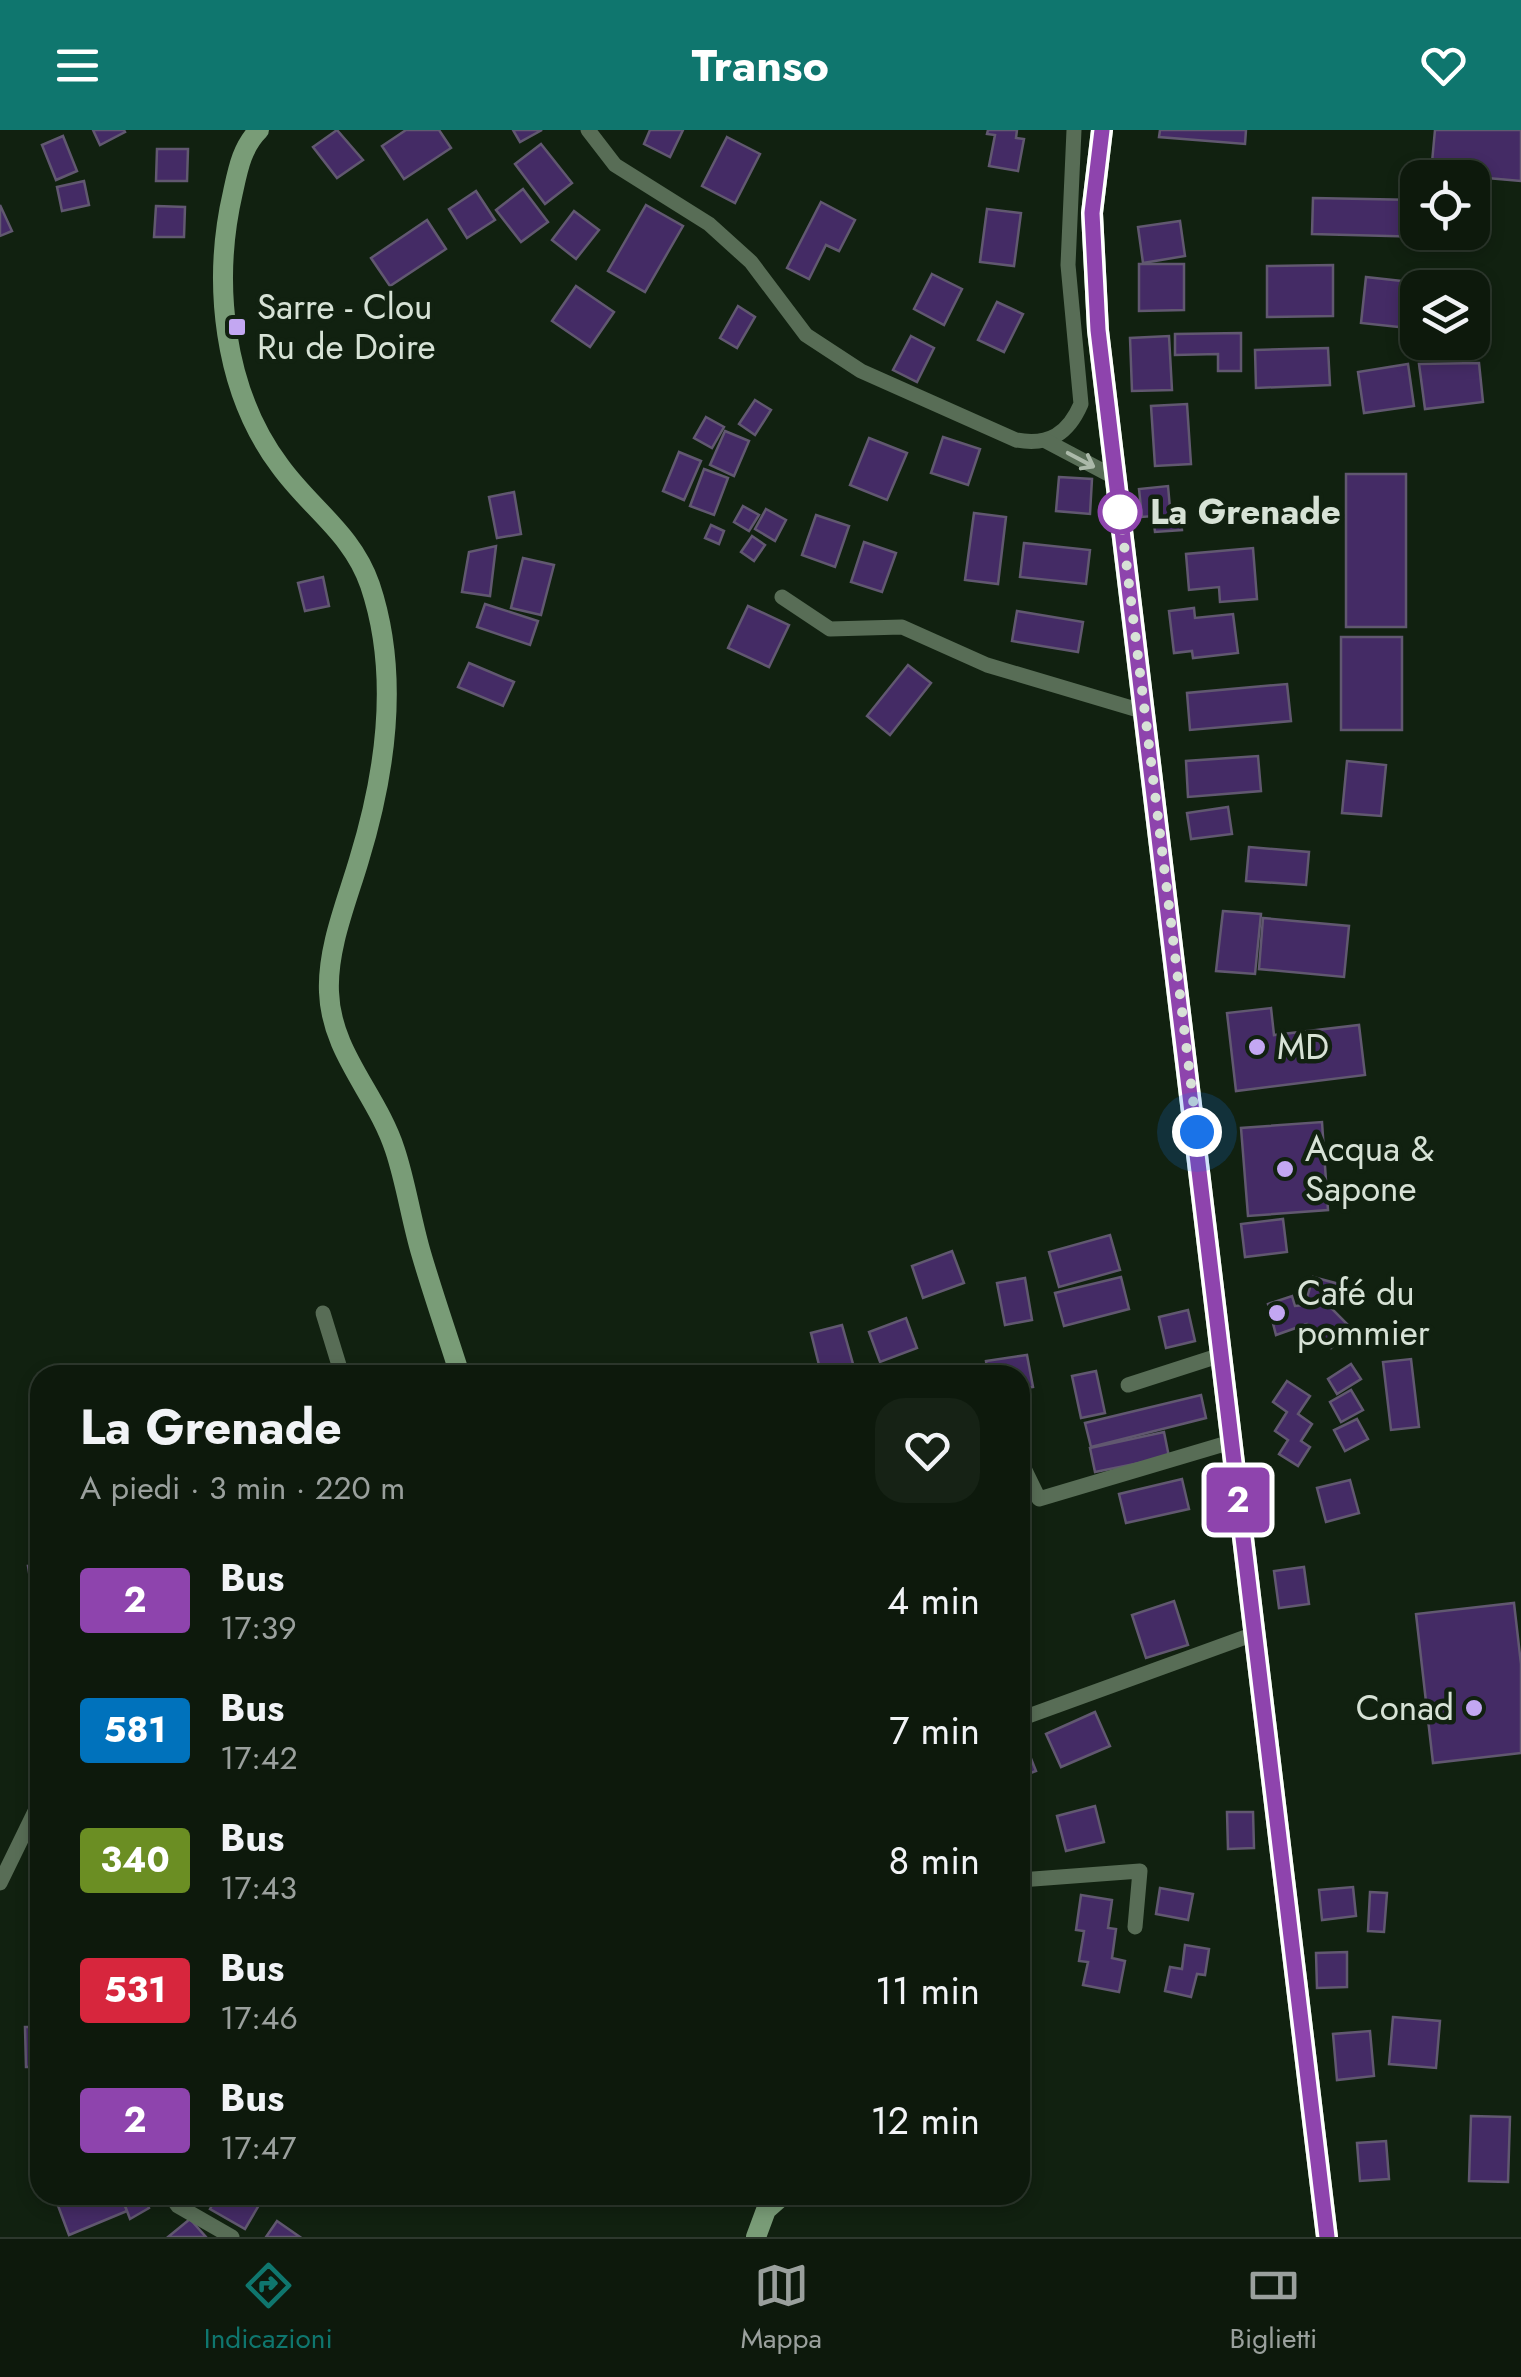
<!DOCTYPE html>
<html lang="it">
<head>
<meta charset="utf-8">
<style>
  body { margin:0; font-family:Jost,sans-serif; background:#162215; color:#f1f3f6; height:100vh; display:flex; flex-direction:column; font-size:38px; white-space:nowrap }
  * { box-sizing:border-box; margin:0 }
  p { font-size:32px; color:#9aa09d }
  .icon { flex:none; width:55px; height:55px; fill:none; stroke:currentColor; stroke-width:2; stroke-linecap:round; stroke-linejoin:round }
  .map { position:relative; flex:1; overflow:hidden }
  .drawer { position:absolute; left:30px; top:1235px; width:1000px; height:840px; display:flex; flex-direction:column; background:#0d190c; border-radius:30px; box-shadow:0 5px 15px #0003,0 0 0 2px #2d382d }
  .drawer>* { flex:none }
  .badge { padding:0 20px; border-radius:8px; font-size:35px; line-height:65px }
  .tools { position:absolute; left:1400px; top:30px; display:grid; gap:20px }
  .tools a { display:grid; place-items:center; width:90px; height:90px; border-radius:20px; background:#0d190c; box-shadow:0 5px 15px #0003,0 0 0 2px #2d382d; font-size:50px }
  .you { position:absolute; width:50px; height:50px; margin:-25px; border:8px solid #fff; border-radius:50%; background:#1a73e8; box-shadow:0 0 0 15px #1a73e833 }
  .map>.badge { position:absolute; translate:-50% -50%; box-shadow:0 0 0 5px #fff }
  .round { display:grid; place-items:center; flex:none; width:105px; height:105px; border-radius:30px; background:#162215 }
  .overview { display:flex; align-items:center; justify-content:space-between; height:170px; padding:0 50px }
  h1 { font-size:48px; font-weight:700; line-height:75px }
  ul { padding:0; list-style:none }
  li { display:flex; align-items:center; gap:30px; height:130px; padding:0 50px }
  li div { flex:1 }
  li b { display:block; font-size:38px }
  li em { font-style:normal }
  li .badge { min-width:110px; font-weight:700; text-align:center }
  header { display:flex; justify-content:space-between; align-items:center; height:130px; padding:0 50px; background:#0f766e; color:#fff; font-size:45px; font-weight:700 }
  .menu { display:flex; justify-content:space-around; align-items:center; height:140px; border-top:2px solid #2d382d; background:#0d190c; font-size:28px; color:#9aa09d }
  .menu a { display:grid; justify-items:center; gap:5px }
  .menu .current { color:#0f766e }
  .map>svg:first-child { display:block }
  .building { fill:#442b65; stroke:#615870; stroke-width:2.5 }
  .lines { fill:none; stroke-linecap:round; stroke-linejoin:round }
  .street { stroke:#586d56; stroke-width:15 }
  .secondary { stroke:#799c77; stroke-width:20 }
  .primary { stroke:#93c090; stroke-width:22 }
  .oneway { stroke:#abb9a9 }
  .line-casing { stroke:#fff; stroke-width:22 }
  .line { stroke:#8e44ad; stroke-width:15 }
  .walk { stroke:#d7e2d6; stroke-width:10; stroke-dasharray:0 18 }
  .poi-dot { fill:#c3a7f2; stroke:#112110; stroke-width:4 }
  .stop-dot { fill:#fff; stroke:#8e44ad; stroke-width:5 }
  .labels { text-anchor:middle; dominant-baseline:central; stroke-width:9; stroke-linejoin:round; paint-order:stroke }
  .poi-label { font-size:35px; fill:#d7e2d6; stroke:#112110; text-anchor:start }
  .stop-label { font-size:35px; font-weight:bold; fill:#d7e2d6; stroke:#112110; text-anchor:start }
</style>
</head>
<body>
<header><svg class="icon" aria-label="menu" viewBox="0 0 24 24"><path d="M4 6h16M4 12h16M4 18h16"/></svg>Transo<svg class="icon" aria-label="heart" viewBox="0 0 24 24"><path d="M12 20l-8-8c-3-5 5-10 8-4 3-6 11-1 8 4z"/></svg></header>
<div class="map">
<svg width="1521" height="2107" viewBox="0 0 1521 2107">
  <rect width="100%" height="100%" fill="#112110"/>
  <g class="building">
    <path d="M93 0H124L125 2 100 15Z"/>
    <path d="M337 0 363 30 337 48 313 17Z"/>
    <path d="M406 0H439L451 18 404 49 382 16Z"/>
    <path d="M513 0H542L520 12Z"/>
    <path d="M650 0H683L670 27 644 14Z"/>
    <path d="M988 0H1017L1016 8 1024 9 1018 41 989 36 995 5 987 4Z"/>
    <path d="M1160 0H1246L1245 14 1159 7Z"/>
    <path d="M1435 0H1521V51L1431 43Z"/>
    <path d="M63 6 77 41 56 50 42 15Z"/>
    <path d="M727 7 760 24 735 73 702 56Z"/>
    <path d="M541 14 572 53 545 74 515 34Z"/>
    <path d="M157 19H188L187 51H156Z"/>
    <path d="M84 51 89 75 62 81 57 57Z"/>
    <path d="M523 59 548 92 521 112 496 80Z"/>
    <path d="M476 61 495 90 467 108 449 79Z"/>
    <path d="M1313 68 1418 70V102H1426V107L1312 104Z"/>
    <path d="M821 72 855 90 839 121 826 115 809 149 787 138Z"/>
    <path d="M0 75 12 101 0 106Z"/>
    <path d="M646 75 683 96 645 162 608 141Z"/>
    <path d="M156 76 185 77 184 107H154Z"/>
    <path d="M987 79 1021 83 1014 136 980 132Z"/>
    <path d="M574 81 599 100 576 129 552 110Z"/>
    <path d="M427 90 446 119 390 156 371 128Z"/>
    <path d="M1180 91 1185 126 1143 133 1138 97Z"/>
    <path d="M1139 134H1184V180L1139 181Z"/>
    <path d="M1333 135V186L1267 187V136Z"/>
    <path d="M932 144 962 159 944 195 914 179Z"/>
    <path d="M1366 147 1429 154 1418 158V199L1361 193Z"/>
    <path d="M576 156 614 182 590 217 552 191Z"/>
    <path d="M997 172 1023 184 1004 222 978 210Z"/>
    <path d="M738 176 755 187 737 218 720 208Z"/>
    <path d="M1241 203V241H1218V224L1175 225V204Z"/>
    <path d="M911 206 934 218 917 252 893 240Z"/>
    <path d="M1169 206 1172 260 1132 261 1130 208Z"/>
    <path d="M1328 218 1330 255 1256 258 1255 220Z"/>
    <path d="M1479 233 1483 272 1425 279 1419 234Z"/>
    <path d="M1408 234 1414 276 1364 283 1358 242Z"/>
    <path d="M755 270 771 280 755 305 739 294Z"/>
    <path d="M1187 274 1191 334 1155 336 1151 276Z"/>
    <path d="M706 287 724 297 712 318 694 308Z"/>
    <path d="M725 301 749 311 734 346 710 335Z"/>
    <path d="M943 307 980 319 968 355 931 343Z"/>
    <path d="M869 308 907 323 887 370 850 355Z"/>
    <path d="M679 322 701 331 684 370 663 361Z"/>
    <path d="M704 339 728 348 714 385 690 376Z"/>
    <rect x="1346" y="344" width="60" height="153"/>
    <path d="M1059 347 1092 349 1090 384 1056 381Z"/>
    <path d="M1168 356 1170 378 1180 377 1182 400 1155 402 1153 386 1142 387 1139 359Z"/>
    <path d="M514 362 521 404 497 408 489 367Z"/>
    <path d="M743 376 759 385 749 401 734 392Z"/>
    <path d="M766 379 786 390 775 411 755 399Z"/>
    <path d="M974 383 1006 387 998 454 965 450Z"/>
    <path d="M816 385 849 396 835 437 802 425Z"/>
    <path d="M711 395 724 401 719 414 705 408Z"/>
    <path d="M752 406 765 415 754 431 741 422Z"/>
    <path d="M864 412 896 423 882 462 851 452Z"/>
    <path d="M1024 413 1090 420 1086 454 1020 447Z"/>
    <path d="M496 416 490 466 462 462 469 422Z"/>
    <path d="M1253 418 1257 469 1220 472 1219 457 1189 460 1186 424Z"/>
    <path d="M523 428 554 435 541 485 511 478Z"/>
    <path d="M323 447 329 476 305 481 298 453Z"/>
    <path d="M485 474 538 491 530 515 477 497Z"/>
    <path d="M748 476 789 495 769 537 728 518Z"/>
    <path d="M1194 478 1195 488 1233 484 1238 523 1193 528 1192 521 1174 523 1169 481Z"/>
    <path d="M1017 481 1083 492 1078 522 1012 511Z"/>
    <rect x="1341" y="507" width="61" height="93"/>
    <path d="M469 533 514 552 503 576 458 557Z"/>
    <path d="M908 535 931 553 890 605 867 586Z"/>
    <path d="M1287 554 1291 591 1190 600 1187 563Z"/>
    <path d="M1258 626 1261 661 1188 667 1186 631Z"/>
    <path d="M1347 631 1386 635 1381 686 1342 683Z"/>
    <path d="M1228 677 1232 704 1191 709 1187 683Z"/>
    <path d="M1249 717 1309 722 1306 755 1246 751Z"/>
    <path d="M1223 781 1261 784 1255 844 1216 841Z"/>
    <path d="M1263 788 1349 796 1344 847 1259 839Z"/>
    <path d="M1271 878 1274 905 1359 895 1365 945 1236 961 1227 883Z"/>
    <path d="M1322 992 1328 1080 1248 1086 1241 998Z"/>
    <path d="M1283 1089 1287 1122 1245 1127 1241 1094Z"/>
    <path d="M1110 1105 1120 1140 1059 1157 1049 1122Z"/>
    <path d="M952 1121 964 1153 923 1168 912 1136Z"/>
    <path d="M1121 1147 1129 1179 1064 1196 1055 1163Z"/>
    <path d="M1313 1147 1339 1154 1332 1179 1351 1198 1331 1218 1307 1194 1276 1205 1268 1174 1292 1166 1295 1176 1305 1175Z"/>
    <path d="M1025 1148 1032 1190 1005 1195 997 1153Z"/>
    <path d="M1188 1180 1195 1211 1166 1218 1159 1187Z"/>
    <path d="M906 1188 917 1218 880 1232 869 1202Z"/>
    <path d="M842 1195 853 1234 821 1243 811 1203Z"/>
    <path d="M1027 1225 1033 1257 1020 1259V1245H988L986 1231Z"/>
    <path d="M1411 1229 1419 1297 1391 1300 1383 1232Z"/>
    <path d="M1351 1234 1361 1249 1337 1264 1328 1249Z"/>
    <path d="M1096 1241 1105 1283 1081 1288 1072 1246Z"/>
    <path d="M1287 1251 1310 1266 1298 1284 1312 1294 1301 1311 1310 1317 1298 1336 1279 1324 1288 1310 1275 1301 1287 1282 1273 1272Z"/>
    <path d="M1351 1260 1363 1280 1341 1292 1330 1272Z"/>
    <path d="M1201 1265 1206 1288 1091 1317 1085 1293Z"/>
    <path d="M1357 1289 1368 1309 1345 1321 1334 1300Z"/>
    <path d="M1164 1302 1169 1327 1095 1342 1090 1318Z"/>
    <path d="M1182 1349 1189 1379 1126 1393 1119 1364Z"/>
    <path d="M1350 1350 1359 1383 1326 1392 1317 1358Z"/>
    <path d="M40 1435V1460L32 1462 28 1436Z"/>
    <path d="M1304 1437 1309 1474 1279 1478 1274 1441Z"/>
    <path d="M1174 1471 1188 1515 1146 1528 1132 1485Z"/>
    <path d="M1514 1473 1521 1534V1623L1433 1633 1416 1484Z"/>
    <path d="M1095 1582 1110 1616 1061 1637 1046 1604Z"/>
    <path d="M1024 1611 1036 1641 1020 1647V1613Z"/>
    <path d="M1095 1676 1104 1712 1066 1721 1057 1686Z"/>
    <path d="M1227 1682H1253L1254 1718 1228 1719Z"/>
    <path d="M1353 1757 1356 1786 1322 1790 1319 1760Z"/>
    <path d="M1160 1758 1193 1764 1188 1790 1156 1784Z"/>
    <path d="M1370 1762 1387 1763 1384 1802 1368 1801Z"/>
    <path d="M1081 1765 1112 1770 1108 1798 1116 1799 1112 1828 1125 1831 1119 1862 1083 1855 1088 1832 1079 1831 1084 1801 1076 1800Z"/>
    <path d="M1185 1815 1209 1819 1205 1845 1197 1844 1191 1867 1165 1861 1170 1837 1182 1839Z"/>
    <path d="M1347 1822V1857L1317 1858 1316 1823Z"/>
    <path d="M1393 1887 1440 1891 1436 1938 1389 1934Z"/>
    <path d="M25 1897H40V1937H26Z"/>
    <path d="M1370 1901 1374 1946 1337 1950 1333 1904Z"/>
    <path d="M1471 1986 1510 1987 1508 2052 1469 2051Z"/>
    <path d="M1386 2011 1389 2049 1360 2051 1357 2013Z"/>
    <path d="M54 2065H121L127 2081 69 2105Z"/>
    <path d="M121 2065H143L149 2078 130 2089Z"/>
    <path d="M218 2065H253L262 2070 245 2099 210 2079Z"/>
    <path d="M908 2065H953L952 2075 907 2073Z"/>
    <path d="M190 2089 206 2107H168Z"/>
    <path d="M277 2091 300 2107H266Z"/>
  </g>
  <g class="lines">
    <g class="street">
      <path d="M588 0 615 35 709 94 751 132 806 205 861 241 1016 310C1049 316 1068 304 1081 274L1068 135 1074 0"/>
      <path d="M1046 311 1116 348"/>
      <path d="M782 467 830 499 902 497 987 535 1145 582"/>
      <path d="M323 1183 342 1245"/>
      <path d="M1128 1255 1221 1225"/>
      <path d="M1020 1330 1039 1369 1231 1312"/>
      <path d="M1020 1589 1254 1504"/>
      <path d="M1020 1750 1140 1741 1135 1797"/>
      <path d="M0 1753 40 1671"/>
      <path d="M170 2065 178 2076 232 2107"/>
    </g>
    <g class="secondary">
      <path d="M259 0C242 17 238 39 233 62 212 152 223 260 280 336 311 379 352 403 370 455 400 544 386 642 359 730 347 771 327 818 329 862 331 923 377 964 395 1020 406 1053 411 1089 421 1123 433 1164 447 1204 460 1245"/>
      <path d="M756 2107 766 2080 783 2065"/>
    </g>
    <path class="primary" d="M1102 0 1092 83 1098 201 1327 2107"/>
  </g>
  <defs><path id="oneway-shaft" d="M-6 0H5M1.5-3L5.5 0L1.5 3" fill="none" stroke-width="1.6" stroke-linecap="round" stroke-linejoin="round" transform="scale(2.5)"/></defs>
  <use class="oneway" href="#oneway-shaft" transform="translate(1081 330) rotate(28)"/>
  <g class="lines">
    <g class="line-casing">
      <path id="line" d="M1102 0 1092 83 1098 200 1327 2107"/>
    </g>
    <use href="#line" class="line"/>
    <path class="walk" d="M1120 382 1197 1002"/>
  </g>
  <g class="poi-dot">
    <rect x="227" y="187" width="20" height="20" rx="5"/>
    <circle cx="1257" cy="917" r="10"/>
    <circle cx="1285" cy="1039" r="10"/>
    <circle cx="1277" cy="1183" r="10"/>
    <circle cx="1474" cy="1578" r="10"/>
  </g>
  <circle class="stop-dot" cx="1120" cy="382" r="20"/>
  <g class="labels">
    <g class="poi-label">
      <text x="257" y="177">Sarre - Clou<tspan x="257" dy="40">Ru de Doire</tspan></text>
      <text x="1277" y="917">MD</text>
      <text x="1305" y="1019">Acqua &amp;<tspan x="1305" dy="40">Sapone</tspan></text>
      <text x="1297" y="1163">Café du<tspan x="1297" dy="40">pommier</tspan></text>
      <text x="1454" y="1578" text-anchor="end">Conad</text>
    </g>
    <g class="stop-label">
      <text x="1150" y="382">La Grenade</text>
    </g>
  </g>
</svg>
<div class="tools">
<a><svg class="icon" aria-label="locate" viewBox="0 0 24 24"><circle cx="12" cy="12" r="6"/><path d="M12 2v4M12 18v4M2 12h4M18 12h4"/></svg></a>
<a><svg class="icon" aria-label="layers" viewBox="0 0 24 24"><path d="M12 4l9 5-9 5-9-5zM3 14l9 5 9-5"/></svg></a>
</div>
<div class="you" style="left:1197px;top:1002px"></div>
<b class="badge" style="left:1238px;top:1370px;background:#8e44ad;color:#fff">2</b>
<section class="drawer">
<div class="overview"><div><h1>La Grenade</h1><p>A piedi · 3 min · 220 m</p></div><a class="round"><svg class="icon" aria-label="heart" viewBox="0 0 24 24"><path d="M12 20l-8-8c-3-5 5-10 8-4 3-6 11-1 8 4z"/></svg></a></div>
<ul>
<li><span class="badge" style="background:#8e44ad;color:#fff">2</span><div><b>Bus</b><p>17:39</p></div><em>4 min</em></li>
<li><span class="badge" style="background:#0072bc;color:#fff">581</span><div><b>Bus</b><p>17:42</p></div><em>7 min</em></li>
<li><span class="badge" style="background:#6b8e23;color:#fff">340</span><div><b>Bus</b><p>17:43</p></div><em>8 min</em></li>
<li><span class="badge" style="background:#d7263d;color:#fff">531</span><div><b>Bus</b><p>17:46</p></div><em>11 min</em></li>
<li><span class="badge" style="background:#8e44ad;color:#fff">2</span><div><b>Bus</b><p>17:47</p></div><em>12 min</em></li>
</ul>
</section>
</div>
<nav class="menu">
<a class="current"><svg class="icon" aria-label="directions" viewBox="0 0 24 24"><path d="M12 3l9 9-9 9-9-9zM9 14v-3h6M13 9l2 2-2 2"/></svg>Indicazioni</a>
<a><svg class="icon" aria-label="map" viewBox="0 0 24 24"><path d="M3 6l6-2 6 2 6-2v14l-6 2-6-2-6 2zM9 4v14M15 6v14"/></svg>Mappa</a>
<a><svg class="icon" aria-label="tickets" viewBox="0 0 24 24"><path d="M3 7h18v10H3zM15 7v10"/></svg>Biglietti</a>
</nav>
</body>
</html>
